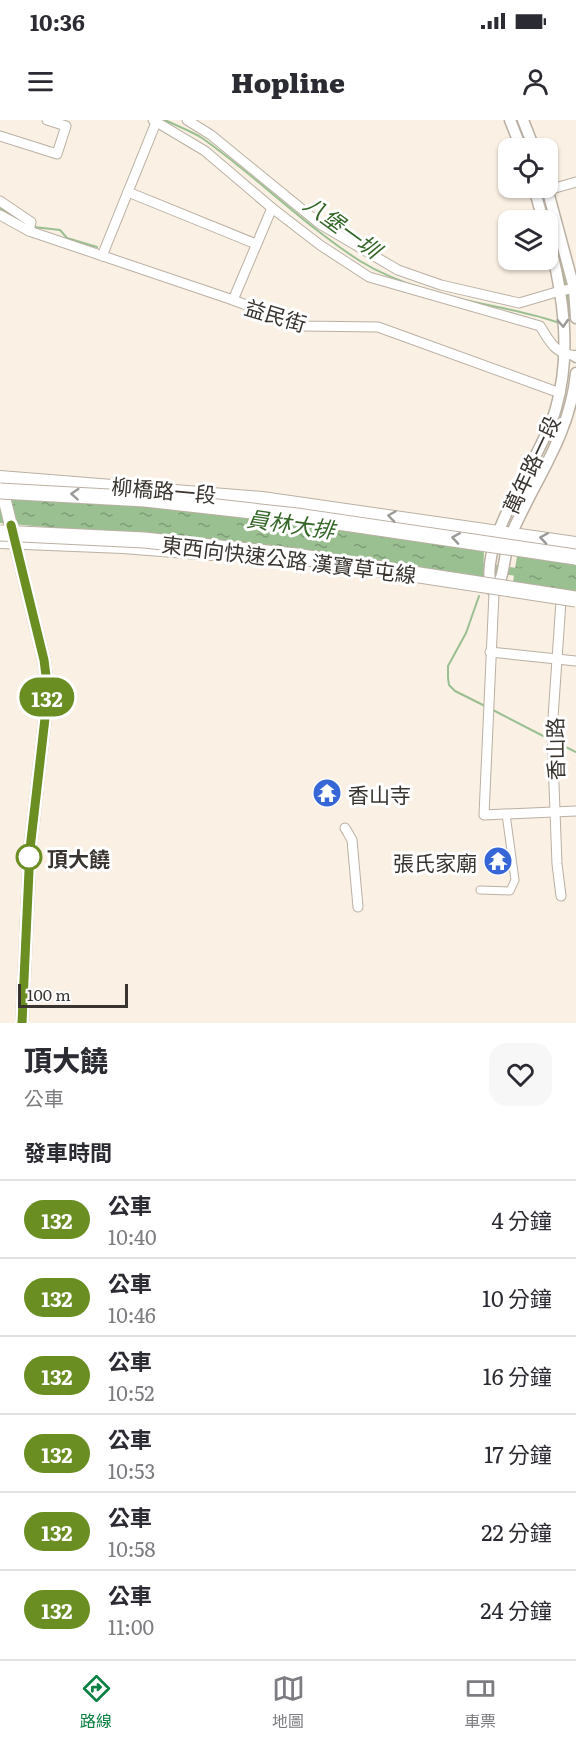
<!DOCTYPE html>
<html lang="zh-TW">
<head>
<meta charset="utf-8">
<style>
  body { margin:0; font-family:Literata,"Noto Sans TC",serif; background:#f7f7f7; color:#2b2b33; height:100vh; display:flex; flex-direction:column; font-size:22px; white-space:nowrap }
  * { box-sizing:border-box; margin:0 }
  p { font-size:20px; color:#7c7c81 }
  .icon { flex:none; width:33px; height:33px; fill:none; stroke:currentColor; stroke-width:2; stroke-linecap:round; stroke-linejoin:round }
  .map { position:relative; height:903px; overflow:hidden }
  .side { display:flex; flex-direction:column; background:#fff; flex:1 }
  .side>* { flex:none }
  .badge { padding:0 12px; border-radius:20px; font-size:21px; line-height:39px }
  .tools { position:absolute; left:498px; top:18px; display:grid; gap:12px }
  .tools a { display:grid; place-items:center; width:60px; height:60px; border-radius:12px; background:#fff; box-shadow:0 2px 4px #0004; font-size:30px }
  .scale { position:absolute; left:18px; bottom:15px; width:110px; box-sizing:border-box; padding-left:6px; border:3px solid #39342f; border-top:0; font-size:16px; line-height:21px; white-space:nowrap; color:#39342f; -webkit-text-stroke:4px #fff; paint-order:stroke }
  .map>.badge { position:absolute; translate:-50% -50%; box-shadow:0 0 0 3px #fff }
  h2 { padding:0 24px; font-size:22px; line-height:54px }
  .round { display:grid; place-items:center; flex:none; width:63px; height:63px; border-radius:18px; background:#f7f7f7 }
  .head { display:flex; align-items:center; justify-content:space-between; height:102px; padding:0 24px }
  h1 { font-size:28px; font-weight:800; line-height:45px }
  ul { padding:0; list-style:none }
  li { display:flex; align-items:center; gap:18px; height:78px; padding:0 24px; border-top:2px solid #e1e1e2 }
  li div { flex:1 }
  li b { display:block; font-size:22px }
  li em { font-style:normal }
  li .badge { min-width:66px; font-weight:700; text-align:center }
  .status { display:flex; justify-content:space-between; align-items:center; height:42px; padding:0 30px; background:#fff; direction:ltr }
  .status svg { height:16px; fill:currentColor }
  header { display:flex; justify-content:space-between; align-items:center; height:78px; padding:0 24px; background:#fff; font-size:27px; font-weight:800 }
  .tab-bar { display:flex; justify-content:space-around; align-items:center; height:84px; border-top:2px solid #e1e1e2; background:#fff; font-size:16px; color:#7c7c81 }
  .tab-bar a { display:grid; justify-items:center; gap:3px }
  .tab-bar .active { color:#0b8043 }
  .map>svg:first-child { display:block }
  .water { fill:url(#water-ripples) }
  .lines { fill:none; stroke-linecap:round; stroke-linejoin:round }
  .stream { stroke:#9ac091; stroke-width:2 }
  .canal { stroke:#9ac091; stroke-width:8 }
  .pedestrian-casing { stroke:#bab0a3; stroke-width:9 }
  .minor-casing { stroke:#bab0a3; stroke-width:11 }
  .tertiary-casing { stroke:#bab0a3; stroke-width:13 }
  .secondary-casing { stroke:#bab0a3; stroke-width:14 }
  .pedestrian { stroke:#fff; stroke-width:7 }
  .minor { stroke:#fff; stroke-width:9 }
  .tertiary { stroke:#fff; stroke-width:10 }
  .secondary { stroke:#fff; stroke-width:12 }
  .trunk-bridge-casing { stroke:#bab0a3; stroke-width:17; stroke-linecap:butt }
  .trunk-bridge { stroke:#fff; stroke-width:15 }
  .oneway { stroke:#9c9a97 }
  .line-casing { stroke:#fff; stroke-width:14 }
  .line { stroke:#6b8e23; stroke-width:9 }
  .stop-dot { fill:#fff; stroke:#6b8e23; stroke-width:3 }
  .labels { text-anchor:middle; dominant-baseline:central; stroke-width:6; stroke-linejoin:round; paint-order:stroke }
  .street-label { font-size:21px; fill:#39342f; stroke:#fff }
  .poi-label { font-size:21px; fill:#39342f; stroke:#fff; text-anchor:start }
  .stop-label { font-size:21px; font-weight:bold; fill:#39342f; stroke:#fff; text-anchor:start }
  .water-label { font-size:22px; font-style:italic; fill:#346627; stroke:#fff }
</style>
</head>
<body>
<div class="status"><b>10:36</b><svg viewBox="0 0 49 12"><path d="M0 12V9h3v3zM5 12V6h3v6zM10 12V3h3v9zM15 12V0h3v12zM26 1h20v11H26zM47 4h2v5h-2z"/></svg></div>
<header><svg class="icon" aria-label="menu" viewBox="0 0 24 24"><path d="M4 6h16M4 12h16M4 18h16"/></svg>Hopline<svg class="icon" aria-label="person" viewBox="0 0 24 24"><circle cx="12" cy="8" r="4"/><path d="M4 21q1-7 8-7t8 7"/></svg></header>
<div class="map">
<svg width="576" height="903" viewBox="0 0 576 903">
  <defs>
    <pattern id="water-ripples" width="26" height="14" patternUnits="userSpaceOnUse" patternTransform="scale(1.5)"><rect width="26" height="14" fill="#9ac091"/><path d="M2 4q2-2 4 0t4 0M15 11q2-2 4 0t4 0" fill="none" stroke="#7f9d77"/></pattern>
  </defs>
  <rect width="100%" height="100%" fill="#faf0e3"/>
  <g class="water">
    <path d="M0 375 233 394 484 429 483 459 291 429 0 403Z"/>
    <path d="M517 436 576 445V471L513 462Z"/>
  </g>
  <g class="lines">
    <g class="stream">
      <path d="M165 0C177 6 191 11 202 18 256 56 304 105 360 141 399 165 449 177 493 186 516 191 538 195 559 203"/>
      <path d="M517 3 526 28"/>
      <path d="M539 68 566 166"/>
      <path d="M0 88 23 103"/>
      <path d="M34 107 60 110 67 118 97 127"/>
      <path d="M567 172 570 196"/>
      <path d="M479 476 466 513 448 546V558L449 565 455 571 485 586"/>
      <path d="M493 590 549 619"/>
      <path d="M554 621 576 632"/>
    </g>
    <path class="canal" d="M473 446 524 453"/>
    <g class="pedestrian-casing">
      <path id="pedestrian" d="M480 770 510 771 515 760 506 694"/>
    </g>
    <g class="minor-casing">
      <g id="minor">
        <path d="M153 0 205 31 272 88 320 125 369 157 540 206C551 223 554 233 576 236"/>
        <path d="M187 0 211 15 320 104 398 150 441 165 519 183 560 171 576 168"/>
        <path d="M0 16 57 34 66 6 47 0"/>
        <path d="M548 70 576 62"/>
        <path d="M128 72 256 124"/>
        <path d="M0 81 31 102 29 111"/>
        <path d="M0 95 29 111 233 180 302 206 378 207 560 273"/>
        <path d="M102 136 157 0"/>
        <path d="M233 180 272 88"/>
        <path d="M494 473 484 695 576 691"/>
        <path d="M490 532 576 541"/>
        <path d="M345 708 352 720 358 787"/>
        <path d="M561 776 557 744 552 612 561 481"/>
      </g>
    </g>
    <g class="tertiary-casing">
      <g id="tertiary">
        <path d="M510 0 521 28"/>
        <path d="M523 0 534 28"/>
        <path d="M534 68 543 100"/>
        <path d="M547 68 574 168 576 198"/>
        <path d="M576 236V237"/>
        <path d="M492 470C475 423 543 337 556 288 572 232 563 172 548 117"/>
        <path d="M494 472C506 456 503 434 511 415 535 359 570 316 576 253"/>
      </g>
    </g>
    <g class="secondary-casing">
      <g id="secondary">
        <path d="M0 357 262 378 576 423"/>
        <path d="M1 365 44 540 48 572 30 729 22 903"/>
        <path d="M0 422 123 427 212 434"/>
      </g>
    </g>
    <use href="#pedestrian" class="pedestrian"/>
    <use href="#minor" class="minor"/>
    <use href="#tertiary" class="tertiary"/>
    <use href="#secondary" class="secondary"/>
    <g class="trunk-bridge-casing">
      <g id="trunk-bridge">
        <path d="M0 371 145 379 297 396 576 437"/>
        <path d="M0 413 144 420 295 436 576 479"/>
      </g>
    </g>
    <use href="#trunk-bridge" class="trunk-bridge"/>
  </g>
  <defs><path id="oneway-chevron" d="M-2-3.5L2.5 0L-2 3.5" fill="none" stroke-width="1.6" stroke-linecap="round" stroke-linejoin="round" transform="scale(1.5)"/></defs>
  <g class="oneway">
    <use href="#oneway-chevron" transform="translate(563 203) rotate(87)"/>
    <use href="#oneway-chevron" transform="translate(75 374) rotate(-176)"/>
    <use href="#oneway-chevron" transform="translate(392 396) rotate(-172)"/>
    <use href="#oneway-chevron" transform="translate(456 418) rotate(-171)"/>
    <use href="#oneway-chevron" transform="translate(544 418) rotate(-171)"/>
  </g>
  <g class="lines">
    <g class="line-casing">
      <path id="line" d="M11 405 44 540 48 572 30 729 22 903"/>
    </g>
    <use href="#line" class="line"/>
  </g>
  <defs>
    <g id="temple-disc" transform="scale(1.5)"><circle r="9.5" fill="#3766d6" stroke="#fff"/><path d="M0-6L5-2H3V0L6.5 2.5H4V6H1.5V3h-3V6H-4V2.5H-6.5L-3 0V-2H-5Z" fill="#fff"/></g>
  </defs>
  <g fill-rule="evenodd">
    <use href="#temple-disc" x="327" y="673"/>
    <use href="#temple-disc" x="498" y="741"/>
  </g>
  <circle class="stop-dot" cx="29" cy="737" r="12"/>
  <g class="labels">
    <g class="street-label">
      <text transform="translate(276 194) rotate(17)">益民街</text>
      <text transform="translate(530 344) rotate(-65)">萬年路一段</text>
      <text transform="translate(164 369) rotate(5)">柳橋路一段</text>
      <text transform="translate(289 438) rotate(7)">東西向快速公路 漢寶草屯線</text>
      <text transform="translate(554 629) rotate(-91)">香山路</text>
    </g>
    <g class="poi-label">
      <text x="348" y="673">香山寺</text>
      <text x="477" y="741" text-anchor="end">張氏家廟</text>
    </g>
    <g class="stop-label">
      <text x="47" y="737">頂大饒</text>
    </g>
    <g class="water-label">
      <text transform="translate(343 106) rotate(36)">八堡一圳</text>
      <text transform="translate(291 403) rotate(8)">員林大排</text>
    </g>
  </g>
</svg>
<div class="tools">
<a><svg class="icon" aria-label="locate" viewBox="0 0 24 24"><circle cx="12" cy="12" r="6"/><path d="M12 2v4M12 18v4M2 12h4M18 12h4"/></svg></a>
<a><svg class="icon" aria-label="layers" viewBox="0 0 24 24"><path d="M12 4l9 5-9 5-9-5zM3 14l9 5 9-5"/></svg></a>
</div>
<div class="scale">100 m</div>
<b class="badge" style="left:47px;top:577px;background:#6b8e23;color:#fff">132</b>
</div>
<section class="side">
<div class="head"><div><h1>頂大饒</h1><p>公車</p></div><a class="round"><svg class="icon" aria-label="heart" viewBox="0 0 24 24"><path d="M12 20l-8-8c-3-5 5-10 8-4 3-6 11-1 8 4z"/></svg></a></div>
<h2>發車時間</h2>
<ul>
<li><span class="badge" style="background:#6b8e23;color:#fff">132</span><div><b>公車</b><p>10:40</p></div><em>4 分鐘</em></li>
<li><span class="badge" style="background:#6b8e23;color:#fff">132</span><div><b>公車</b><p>10:46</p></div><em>10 分鐘</em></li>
<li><span class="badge" style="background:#6b8e23;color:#fff">132</span><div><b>公車</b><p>10:52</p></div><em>16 分鐘</em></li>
<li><span class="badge" style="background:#6b8e23;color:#fff">132</span><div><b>公車</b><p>10:53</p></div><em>17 分鐘</em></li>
<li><span class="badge" style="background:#6b8e23;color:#fff">132</span><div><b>公車</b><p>10:58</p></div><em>22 分鐘</em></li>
<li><span class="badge" style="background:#6b8e23;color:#fff">132</span><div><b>公車</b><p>11:00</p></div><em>24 分鐘</em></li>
</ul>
</section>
<nav class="tab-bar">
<a class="active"><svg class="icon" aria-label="directions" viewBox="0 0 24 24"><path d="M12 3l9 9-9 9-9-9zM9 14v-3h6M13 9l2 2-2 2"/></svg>路線</a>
<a><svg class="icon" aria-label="map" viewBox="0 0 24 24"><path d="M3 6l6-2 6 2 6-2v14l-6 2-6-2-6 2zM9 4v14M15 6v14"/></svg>地圖</a>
<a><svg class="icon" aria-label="tickets" viewBox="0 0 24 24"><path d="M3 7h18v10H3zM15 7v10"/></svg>車票</a>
</nav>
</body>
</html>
